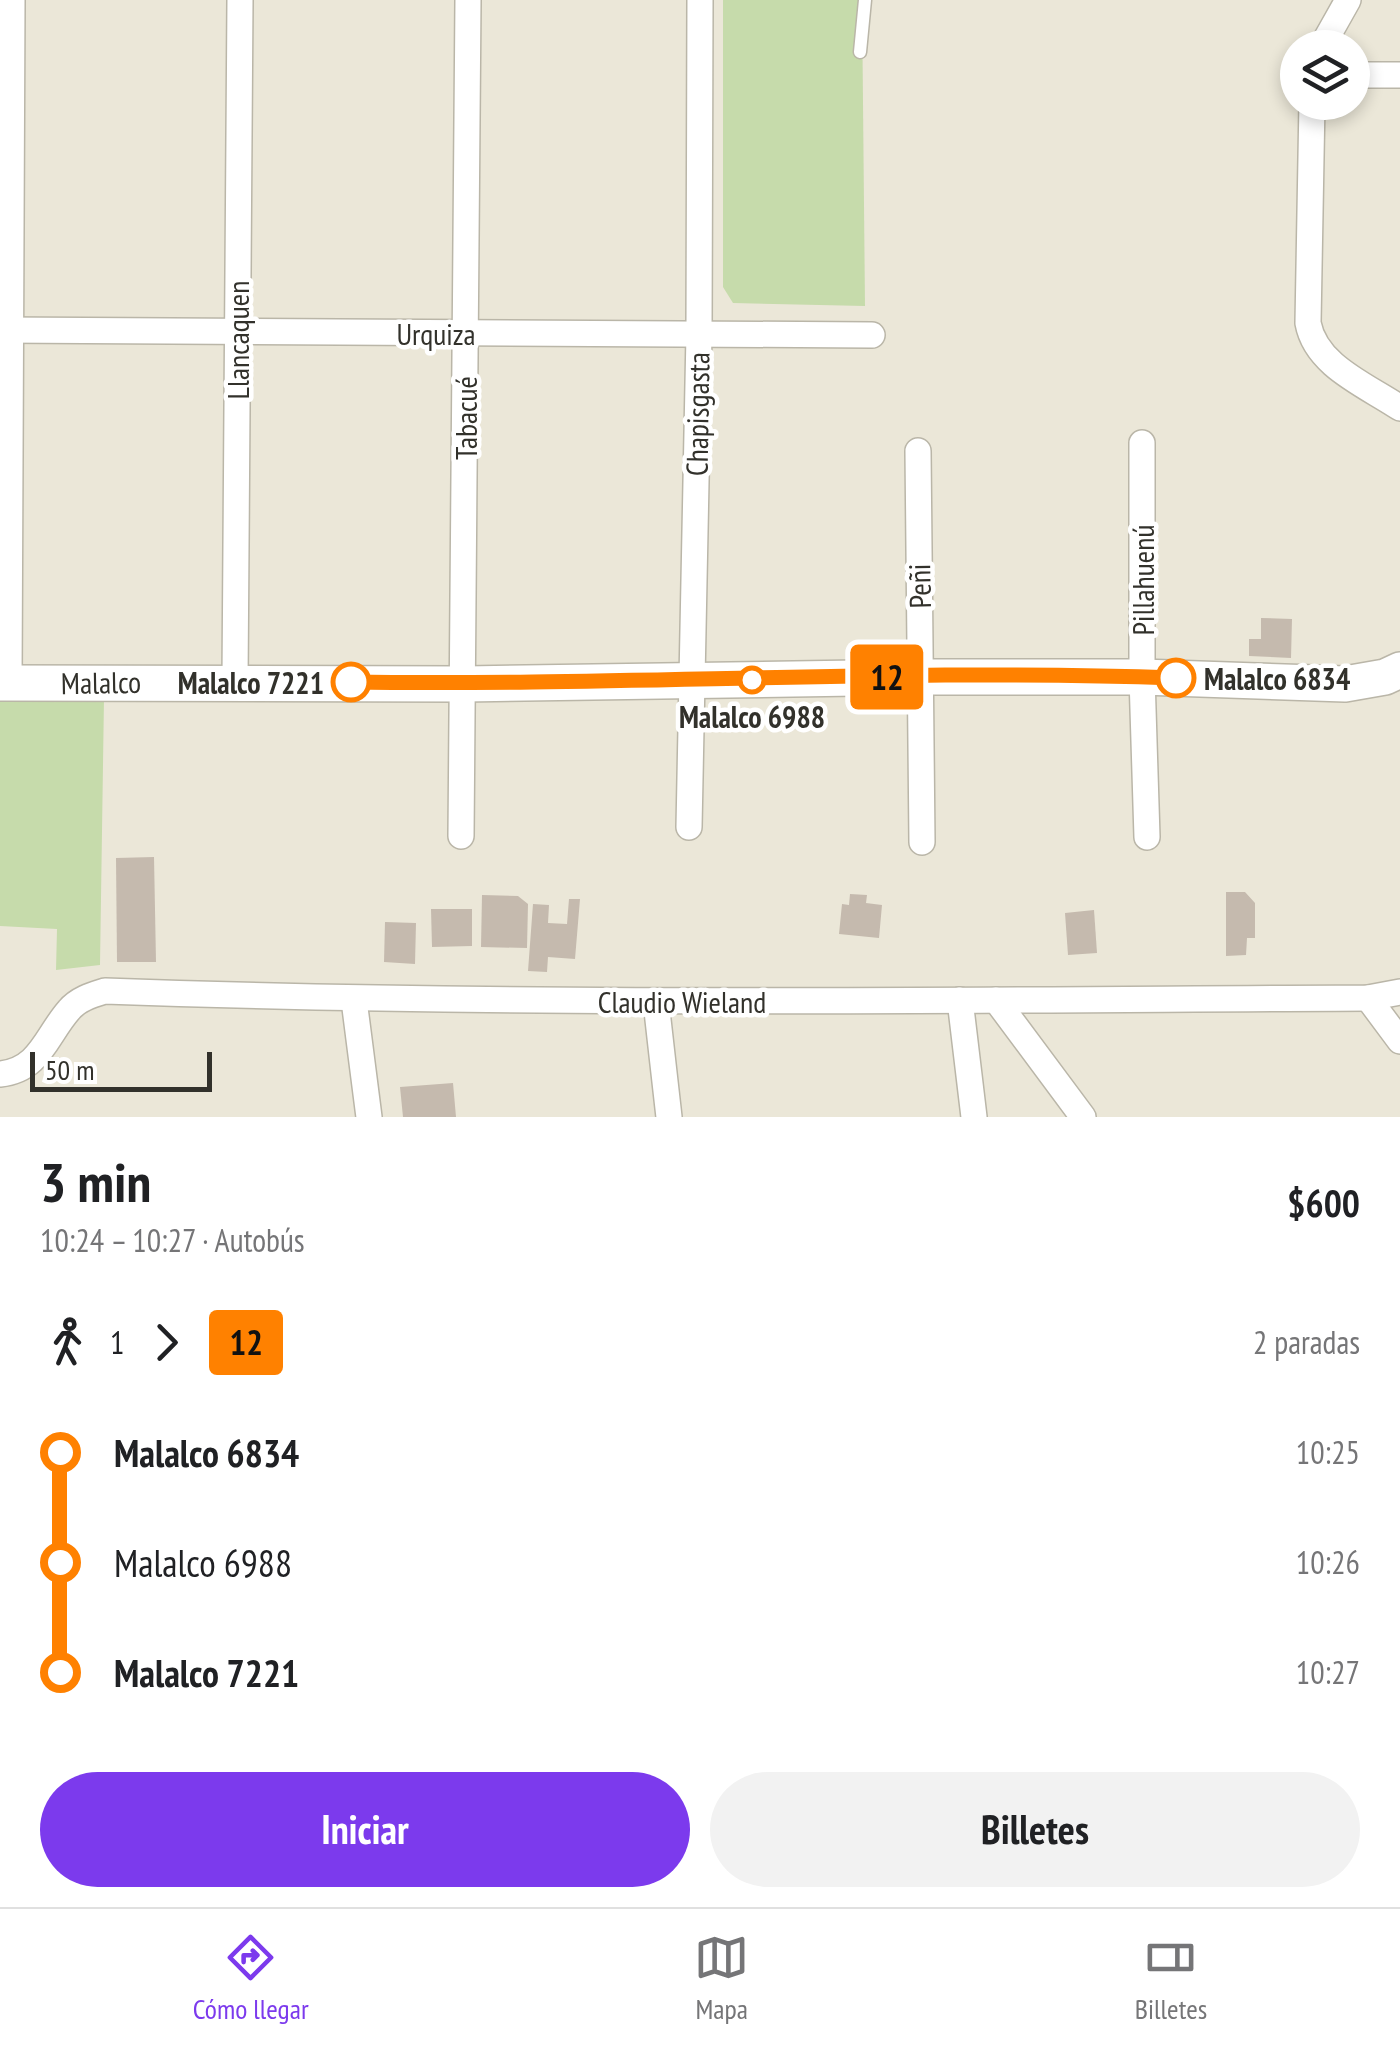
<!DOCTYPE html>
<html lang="es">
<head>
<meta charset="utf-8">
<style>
  body { margin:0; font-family:"PT Sans Narrow",sans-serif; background:#f2f2f2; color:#202124; height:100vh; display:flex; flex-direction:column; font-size:38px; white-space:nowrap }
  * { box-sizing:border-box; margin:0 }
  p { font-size:32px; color:#757577 }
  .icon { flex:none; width:55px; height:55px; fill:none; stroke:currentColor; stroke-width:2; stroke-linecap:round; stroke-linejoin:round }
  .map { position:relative; height:1117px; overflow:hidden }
  .panel { display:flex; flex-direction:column; background:#fff; flex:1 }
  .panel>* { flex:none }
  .badge { padding:0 20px; border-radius:8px; font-size:35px; line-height:65px }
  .tools { position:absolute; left:1280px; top:30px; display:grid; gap:20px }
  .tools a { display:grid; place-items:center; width:90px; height:90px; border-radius:50%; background:#fff; box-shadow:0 5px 15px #0003; font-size:50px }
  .scale { position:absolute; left:30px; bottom:25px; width:182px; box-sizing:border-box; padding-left:10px; border:5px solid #32312b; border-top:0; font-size:28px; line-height:35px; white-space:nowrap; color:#32312b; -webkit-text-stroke:8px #fff; paint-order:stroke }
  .map>.badge { position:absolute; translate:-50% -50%; box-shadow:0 0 0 5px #fff }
  .legs { display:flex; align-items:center; gap:15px; height:110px; padding:0 40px; font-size:32px }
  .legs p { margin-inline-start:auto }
  .summary { display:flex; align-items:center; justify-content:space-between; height:170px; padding:0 40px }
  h1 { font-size:55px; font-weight:700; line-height:75px }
  .primary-button { display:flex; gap:20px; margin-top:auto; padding:20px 40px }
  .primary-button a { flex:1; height:115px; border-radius:60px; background:#7c3aed; color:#fff; font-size:40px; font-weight:700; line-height:115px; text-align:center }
  .primary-button a+a { background:#f2f2f2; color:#202124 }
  ul { padding:0 40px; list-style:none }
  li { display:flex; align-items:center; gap:35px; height:110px; font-size:38px }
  li i { display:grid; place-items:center; width:15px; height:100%; margin:0 12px; background:currentColor }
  li i::after { content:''; width:25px; height:25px; margin:-12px; border:8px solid; border-radius:50%; background:#fff }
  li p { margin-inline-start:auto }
  li:first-child i { background:linear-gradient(#0000 50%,currentColor 0) }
  li:last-child i { background:linear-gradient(currentColor 50%,#0000 0) }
  .dock { display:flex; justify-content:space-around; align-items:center; height:140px; border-top:2px solid #e0e0e0; background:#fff; font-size:28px; color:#757577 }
  .dock a { display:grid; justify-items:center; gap:5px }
  .dock .current { color:#7c3aed }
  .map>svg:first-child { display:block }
  .green { fill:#c6dbab }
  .building { fill:#c5baae }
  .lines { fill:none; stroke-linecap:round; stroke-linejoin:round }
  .service-casing { stroke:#bab6a8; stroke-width:15 }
  .minor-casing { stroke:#bab6a8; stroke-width:28 }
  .secondary-casing { stroke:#bab6a8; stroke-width:38 }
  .service { stroke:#fff; stroke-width:12 }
  .minor { stroke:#fff; stroke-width:25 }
  .secondary { stroke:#fff; stroke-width:35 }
  .line-1-casing { stroke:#fff; stroke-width:22 }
  .line-1 { stroke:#ff8100; stroke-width:15 }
  .stop-1-dot { fill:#fff; stroke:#ff8100; stroke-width:5 }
  .labels { text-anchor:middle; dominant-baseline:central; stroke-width:9; stroke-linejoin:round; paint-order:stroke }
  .street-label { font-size:30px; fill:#32312b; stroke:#fff }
  .stop-label { font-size:30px; font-weight:bold; fill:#32312b; stroke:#fff; text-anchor:start }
</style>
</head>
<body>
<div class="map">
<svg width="1400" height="1117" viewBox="0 0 1400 1117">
  <rect width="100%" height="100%" fill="#ebe7d8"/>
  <g class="green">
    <path d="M723 0H862L865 306 733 303 723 287Z"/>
    <path d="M0 698H104L100 965 56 970 57 929 0 926Z"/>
  </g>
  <g class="building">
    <path d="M1261 618 1292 619 1291 658 1249 656V639H1261Z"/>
    <path d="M154 857 156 962H117L116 858Z"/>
    <path d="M1226 892H1245L1255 903V938H1247L1246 955 1226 956Z"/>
    <path d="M850 894 867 895 866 903 882 905 879 938 839 934 842 904 849 905Z"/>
    <path d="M482 895 518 896 528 904 527 948 481 947Z"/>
    <path d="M569 899H580L575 959 548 957 547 972 528 971 533 904 549 905 548 923 567 924Z"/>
    <path d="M431 909H472V946L432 947Z"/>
    <path d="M1094 910 1097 953 1068 955 1065 913Z"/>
    <path d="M385 922 416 923 415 964 384 962Z"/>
    <path d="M453 1083 456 1117H403L400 1087Z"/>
  </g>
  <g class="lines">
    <g class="service-casing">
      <path id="service" d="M860 52 865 0"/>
    </g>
    <g class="minor-casing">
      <g id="minor">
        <path d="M1321 48 1348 0"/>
        <path d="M1352 75H1400"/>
        <path d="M1312 102 1308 323C1316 366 1366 385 1400 408"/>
        <path d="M0 330 872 335"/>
        <path d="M1142 443V677L1147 837"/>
        <path d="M918 451 922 842"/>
        <path d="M235 681 240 0"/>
        <path d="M9 683 12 0"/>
        <path d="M689 827 699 334 700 0"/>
        <path d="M461 836 468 0"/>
        <path d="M1368 998 1400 1041"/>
        <path d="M354 1000 369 1117"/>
        <path d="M960 1000 974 1117"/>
        <path d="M996 1000 1083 1117"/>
        <path d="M656 1002 669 1117"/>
        <path d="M0 1074C40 1070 46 1036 69 1010 78 999 92 995 105 991 526 1006 947 1000 1368 998L1400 992"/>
      </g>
    </g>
    <g class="secondary-casing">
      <path id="secondary" d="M0 683 465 684 920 677H1142L1345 684 1385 677 1400 670"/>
    </g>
    <use href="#service" class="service"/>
    <use href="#minor" class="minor"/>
    <use href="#secondary" class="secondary"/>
  </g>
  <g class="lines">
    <g class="line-1-casing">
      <path id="line-1" d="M351 682C626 686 901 668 1176 678"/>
    </g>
    <use href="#line-1" class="line-1"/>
  </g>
  <g class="stop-1-dot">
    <circle cx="1176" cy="678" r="18"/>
    <circle cx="752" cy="680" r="12"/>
    <circle cx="351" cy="682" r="18"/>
  </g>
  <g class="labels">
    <g class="street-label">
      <text x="436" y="333">Urquiza</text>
      <text transform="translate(237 340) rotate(-90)">Llancaquen</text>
      <text transform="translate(697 414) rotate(-89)">Chapisgasta</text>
      <text transform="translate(465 418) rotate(-90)">Tabacué</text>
      <text transform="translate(1142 580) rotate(-90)">Pillahuenú</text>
      <text transform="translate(919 586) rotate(-91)">Peñi</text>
      <text transform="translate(101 682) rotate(-1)">Malalco</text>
      <text x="682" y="1001">Claudio Wieland</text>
    </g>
    <g class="stop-label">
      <text x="1204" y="678">Malalco 6834</text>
      <text x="324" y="682" text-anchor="end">Malalco 7221</text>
      <text x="752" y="716" text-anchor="middle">Malalco 6988</text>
    </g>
  </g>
</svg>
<div class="tools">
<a><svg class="icon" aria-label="layers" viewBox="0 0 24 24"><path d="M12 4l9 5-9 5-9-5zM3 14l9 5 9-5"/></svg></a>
</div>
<div class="scale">50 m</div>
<b class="badge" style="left:887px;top:677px;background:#ff8100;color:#111">12</b>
</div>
<section class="panel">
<div class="summary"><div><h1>3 min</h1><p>10:24 – 10:27 · Autobús</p></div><b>$600</b></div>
<div class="legs"><svg class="icon" aria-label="walk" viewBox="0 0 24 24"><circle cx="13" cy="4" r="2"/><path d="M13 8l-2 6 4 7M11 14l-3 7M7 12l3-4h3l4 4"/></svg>1<svg class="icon" aria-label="forward" viewBox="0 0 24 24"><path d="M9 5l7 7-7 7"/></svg><b class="badge" style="background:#ff8100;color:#111">12</b><p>2 paradas</p></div>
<ul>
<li><i style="color:#ff8100"></i><b>Malalco 6834</b><p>10:25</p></li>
<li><i style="color:#ff8100"></i><span>Malalco 6988</span><p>10:26</p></li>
<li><i style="color:#ff8100"></i><b>Malalco 7221</b><p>10:27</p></li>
</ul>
<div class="primary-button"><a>Iniciar</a><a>Billetes</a></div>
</section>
<nav class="dock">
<a class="current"><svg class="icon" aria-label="directions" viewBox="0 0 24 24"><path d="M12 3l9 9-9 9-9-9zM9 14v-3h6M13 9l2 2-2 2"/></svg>Cómo llegar</a>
<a><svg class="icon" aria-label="map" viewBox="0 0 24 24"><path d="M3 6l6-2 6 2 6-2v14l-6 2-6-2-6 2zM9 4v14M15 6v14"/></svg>Mapa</a>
<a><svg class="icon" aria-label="tickets" viewBox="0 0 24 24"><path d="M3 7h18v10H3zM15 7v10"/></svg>Billetes</a>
</nav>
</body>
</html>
